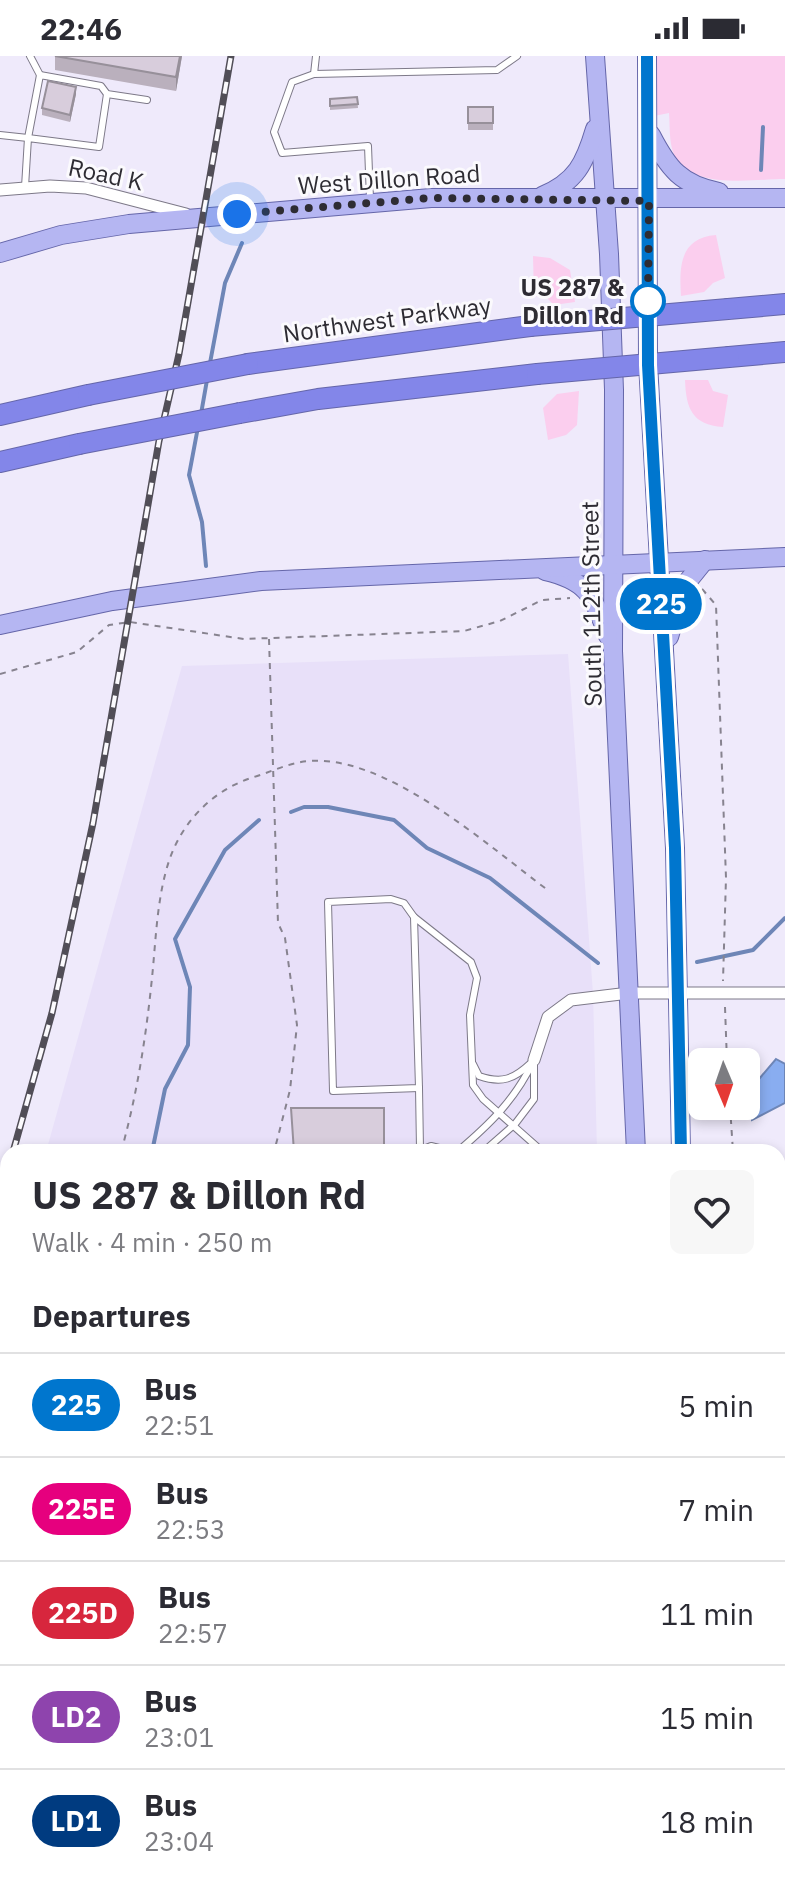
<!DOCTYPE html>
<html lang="en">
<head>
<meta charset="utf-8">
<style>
  body { margin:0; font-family:"IBM Plex Sans",sans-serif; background:#f7f7f7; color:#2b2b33; height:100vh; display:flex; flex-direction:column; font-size:30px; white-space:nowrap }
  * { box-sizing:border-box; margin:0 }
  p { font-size:26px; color:#7c7c81 }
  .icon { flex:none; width:44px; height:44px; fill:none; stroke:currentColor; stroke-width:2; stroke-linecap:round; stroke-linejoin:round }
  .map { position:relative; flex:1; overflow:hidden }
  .panel { position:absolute; left:0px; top:1088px; width:786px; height:744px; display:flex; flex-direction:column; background:#fff; border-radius:24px 24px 0 0; box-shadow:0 4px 12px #0003 }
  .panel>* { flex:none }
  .badge { padding:0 16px; border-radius:26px; font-size:28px; line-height:52px }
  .needle { width:52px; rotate:178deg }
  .controls { position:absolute; left:688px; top:992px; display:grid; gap:16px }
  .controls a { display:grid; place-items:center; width:72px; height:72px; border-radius:12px; background:#fff; box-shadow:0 4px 12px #0003; font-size:40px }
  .you { position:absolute; width:40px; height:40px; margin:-20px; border:6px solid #fff; border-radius:50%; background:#1a73e8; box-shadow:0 0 0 12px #1a73e833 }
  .map>.badge { position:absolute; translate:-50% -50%; box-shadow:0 0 0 4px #fff }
  h2 { padding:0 32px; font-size:30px; line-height:72px }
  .round { display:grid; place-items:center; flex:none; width:84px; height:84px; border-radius:12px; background:#f7f7f7 }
  .summary { display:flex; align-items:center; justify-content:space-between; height:136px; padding:0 32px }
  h1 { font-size:38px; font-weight:800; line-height:60px }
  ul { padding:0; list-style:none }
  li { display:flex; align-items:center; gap:24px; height:104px; padding:0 32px; border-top:2px solid #e1e1e2 }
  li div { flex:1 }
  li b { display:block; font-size:30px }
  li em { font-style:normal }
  li .badge { min-width:88px; font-weight:700; text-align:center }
  .status { display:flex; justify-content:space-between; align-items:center; height:56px; padding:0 40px; background:#fff; direction:ltr }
  .status svg { height:22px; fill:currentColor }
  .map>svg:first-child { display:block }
  .built { fill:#e8e0f9 }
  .green { fill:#fbceee }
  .water { fill:#89adf0; stroke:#6e86b7; stroke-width:2 }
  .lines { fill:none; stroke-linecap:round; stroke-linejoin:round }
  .stream { stroke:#6e86b7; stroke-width:4 }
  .lane-casing { stroke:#7d7988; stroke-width:8 }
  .street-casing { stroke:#7d7988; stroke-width:13 }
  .primary-casing { stroke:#6566a9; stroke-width:20 }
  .highway-casing { stroke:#6566a9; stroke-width:22 }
  .path { stroke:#87838f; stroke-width:2; stroke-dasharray:6 6; stroke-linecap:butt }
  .lane { stroke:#fff; stroke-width:6 }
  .street { stroke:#fff; stroke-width:11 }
  .primary { stroke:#b5b6f2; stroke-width:18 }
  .highway { stroke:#8386e9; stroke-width:20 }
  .rail-casing { stroke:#514e57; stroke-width:7 }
  .rail { stroke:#fbfafd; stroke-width:4; stroke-dasharray:12; stroke-linecap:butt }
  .highway-bridge-casing { stroke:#6566a9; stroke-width:22; stroke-linecap:butt }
  .highway-bridge { stroke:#8386e9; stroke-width:20 }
  .wall { fill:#bab0bd }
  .shaded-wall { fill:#97909a }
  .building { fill:#d8cddc; stroke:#97909a; stroke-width:2 }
  .line-casing { stroke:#fff; stroke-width:18 }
  .line { stroke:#0076ce; stroke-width:12 }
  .walk { stroke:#2e2c33; stroke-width:8; stroke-dasharray:0 14.4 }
  .stop-dot { fill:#fff; stroke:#0076ce; stroke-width:4 }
  .labels { text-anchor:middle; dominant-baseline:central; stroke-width:6; stroke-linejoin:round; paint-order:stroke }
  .street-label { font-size:24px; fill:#2e2c33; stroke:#fbfafd }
  .stop-label { font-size:24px; font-weight:bold; fill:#2e2c33; stroke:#fbfafd; text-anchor:end }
</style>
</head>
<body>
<div class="status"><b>22:46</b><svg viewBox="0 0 49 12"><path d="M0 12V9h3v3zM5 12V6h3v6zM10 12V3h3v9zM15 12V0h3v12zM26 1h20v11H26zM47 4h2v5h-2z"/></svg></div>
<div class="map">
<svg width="785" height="1832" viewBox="0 0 785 1832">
  <rect width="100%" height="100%" fill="#efeafb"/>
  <g class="built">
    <path d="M568 598 593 938 597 1096H46L182 610Z"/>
    <path d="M8 1231V1790H0V1259Z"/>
  </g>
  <g class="green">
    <path d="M647 0H785V123C754 123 686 135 673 96 669 84 670 69 669 57L649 61Z"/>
    <path d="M716 179 725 222 713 227 704 236 681 240C679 210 680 182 716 179Z"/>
    <path d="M533 200 550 202 570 214 575 246 554 249 547 242 534 240Z"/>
    <path d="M685 324H708L713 335 728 339 723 371C692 369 686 352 685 324Z"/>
    <path d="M579 335 577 369 566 379 548 384 543 352 557 338Z"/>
  </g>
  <g class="water">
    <path d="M776 1003 785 1008V1047L752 1064 748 1036Z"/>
    <path d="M785 1419V1623L778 1624V1424Z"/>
  </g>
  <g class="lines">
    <g class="stream">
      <path d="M761 114 763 71"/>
      <path d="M210 307 225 227 242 187"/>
      <path d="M201 358 207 324"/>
      <path d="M198 371 189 419 202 466 206 510"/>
      <path d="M291 756 304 751H328L394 764 427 792 490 822 598 907"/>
      <path d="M697 906 753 894 785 862"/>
      <path d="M152 1096 165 1033 188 989 190 931 175 883 225 794 259 764"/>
      <path d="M0 1466 8 1447"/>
      <path d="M778 1811H785"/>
      <path d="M0 1828 92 1824"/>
    </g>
    <g class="lane-casing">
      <g id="lane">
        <path d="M30 0 40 19"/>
        <path d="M314 18 316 0"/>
        <path d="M0 79 28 82 40 19 101 30 107 38 147 44"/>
        <path d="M25 131 28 82 99 91 107 38"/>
        <path d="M370 143 368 90 282 97 274 76 292 26 314 18 497 14 517 0"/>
        <path d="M391 843 404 847 414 861 419 1032 333 1035 328 846Z"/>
        <path d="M414 861 471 906 477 922 470 959 473 1029 483 1043 543 1096"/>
        <path d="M473 1008 479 1020C502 1028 514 1023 531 1007"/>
        <path d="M419 1032 420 1093"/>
        <path d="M416 1096 431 1090 455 1096"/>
        <path d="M457 1096C490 1068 515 1044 534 1004"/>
        <path d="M483 1096 515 1068 534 1043V1008"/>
      </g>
    </g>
    <g class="street-casing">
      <g id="street">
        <path d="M0 134 50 130 86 132 186 158"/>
        <path d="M534 1004 548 961 571 944 629 937H785"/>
        <path d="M778 1367H785"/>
        <path d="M137 1824 138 1832"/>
      </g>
    </g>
    <g class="primary-casing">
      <g id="primary">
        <path d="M595 0 609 198 614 334 613 595 636 1096"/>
        <path d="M647 0 648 307 675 792 681 1096"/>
        <path d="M651 79C668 112 681 129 719 136"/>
        <path d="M542 140C576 126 585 107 595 73"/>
        <path d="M0 197 61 179 129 168 431 142H785"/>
        <path d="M545 515C589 525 593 541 608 580"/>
        <path d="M0 569 112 545 261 525 785 501"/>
        <path d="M669 581 684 530 705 504"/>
        <path d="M664 1824V1832"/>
        <path d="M703 1824V1832"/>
      </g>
    </g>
    <g class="highway-casing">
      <g id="highway">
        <path d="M728 253 785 248"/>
        <path d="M729 301 785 296"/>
        <path d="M248 308 530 270"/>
        <path d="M240 357 318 343 537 318"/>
        <path d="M0 359 88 339"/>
        <path d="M0 406 79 388"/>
      </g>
    </g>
    <g class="path">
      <path d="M702 533 716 549 726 822 723 925"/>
      <path d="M269 583 278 867 285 882 297 969 290 1034 274 1096"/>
      <path d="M0 618 77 596 109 569 130 566 244 583 464 575 500 565 542 544 570 542"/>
      <path d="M725 951 727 1006"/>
      <path d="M730 1050 733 1096"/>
      <path d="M121 1096C137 1039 146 981 152 922 156 883 157 839 170 802 184 763 215 733 254 721 270 716 285 709 301 706 380 692 488 790 549 835"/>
      <path d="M0 1358 8 1341"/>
      <path d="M0 1779H8"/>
      <path d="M778 1787H785"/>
      <path d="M156 1824V1832"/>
      <path d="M629 1832V1824"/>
    </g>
    <use href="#lane" class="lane"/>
    <use href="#street" class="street"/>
    <use href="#primary" class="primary"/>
    <use href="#highway" class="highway"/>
    <g class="rail-casing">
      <g id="rail">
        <path d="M13 1096 52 957 93 767 159 385 179 298 231 0"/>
        <path d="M0 1138 8 1112"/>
      </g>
    </g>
    <use href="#rail" class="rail"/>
    <g class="highway-bridge-casing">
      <g id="highway-bridge">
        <path d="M530 270 728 253"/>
        <path d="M537 318 729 301"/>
        <path d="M88 339 248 308"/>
        <path d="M79 388 240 357"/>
      </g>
    </g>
    <use href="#highway-bridge" class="highway-bridge"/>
  </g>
  <g class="wall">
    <path d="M55 0H182L176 35 55 14Z"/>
    <path d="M76 38 70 66 42 59V52Z"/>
    <path d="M357 41 358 52 330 54V43Z"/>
    <rect x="468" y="51" width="25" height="23"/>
  </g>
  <g class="shaded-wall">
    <path d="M180 0H182L176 35V21Z"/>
    <path d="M76 31V38L70 66V59Z"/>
  </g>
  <g class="building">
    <path d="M55 0H180L176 21Z"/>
    <path d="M48 25 76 31 70 59 42 52Z"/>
    <path d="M357 41 358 48 330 50V43Z"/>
    <rect x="468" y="51" width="25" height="16"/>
    <path d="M291 1052H384V1096H294Z"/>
  </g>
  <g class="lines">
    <g class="line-casing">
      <path id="line" d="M647 0 648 309 675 792 681 1096"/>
    </g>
    <use href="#line" class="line"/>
    <path class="walk" d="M237 158 431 142 649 145 648 245"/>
  </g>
  <circle class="stop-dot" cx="648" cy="245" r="16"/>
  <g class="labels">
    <g class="street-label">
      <text transform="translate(106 118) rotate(12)">Road K</text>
      <text transform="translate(389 123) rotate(-4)">West Dillon Road</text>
      <text transform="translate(387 263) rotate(-8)">Northwest Parkway</text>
      <text transform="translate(591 548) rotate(-91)">South 112th Street</text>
    </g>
    <g class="stop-label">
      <text x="624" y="231">US 287 &amp;<tspan x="624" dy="28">Dillon Rd</tspan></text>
    </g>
  </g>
</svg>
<div class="controls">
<a><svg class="needle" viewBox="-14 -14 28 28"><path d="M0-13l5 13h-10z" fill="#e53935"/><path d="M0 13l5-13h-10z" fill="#7c7c81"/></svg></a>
</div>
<div class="you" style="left:237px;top:158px"></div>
<b class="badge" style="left:661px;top:548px;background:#0076ce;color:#fff">225</b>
<section class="panel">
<div class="summary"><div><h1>US 287 &amp; Dillon Rd</h1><p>Walk · 4 min · 250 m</p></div><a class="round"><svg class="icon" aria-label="heart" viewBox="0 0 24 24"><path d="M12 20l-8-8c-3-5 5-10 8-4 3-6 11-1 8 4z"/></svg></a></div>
<h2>Departures</h2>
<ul>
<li><span class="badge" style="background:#0076ce;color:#fff">225</span><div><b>Bus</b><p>22:51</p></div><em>5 min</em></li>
<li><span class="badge" style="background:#e6007e;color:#fff">225E</span><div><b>Bus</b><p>22:53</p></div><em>7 min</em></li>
<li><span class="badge" style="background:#d7263d;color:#fff">225D</span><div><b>Bus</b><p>22:57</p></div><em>11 min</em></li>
<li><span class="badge" style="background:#8e44ad;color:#fff">LD2</span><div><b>Bus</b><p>23:01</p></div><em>15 min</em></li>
<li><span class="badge" style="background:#003b80;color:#fff">LD1</span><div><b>Bus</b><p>23:04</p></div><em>18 min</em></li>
</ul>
</section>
</div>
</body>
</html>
